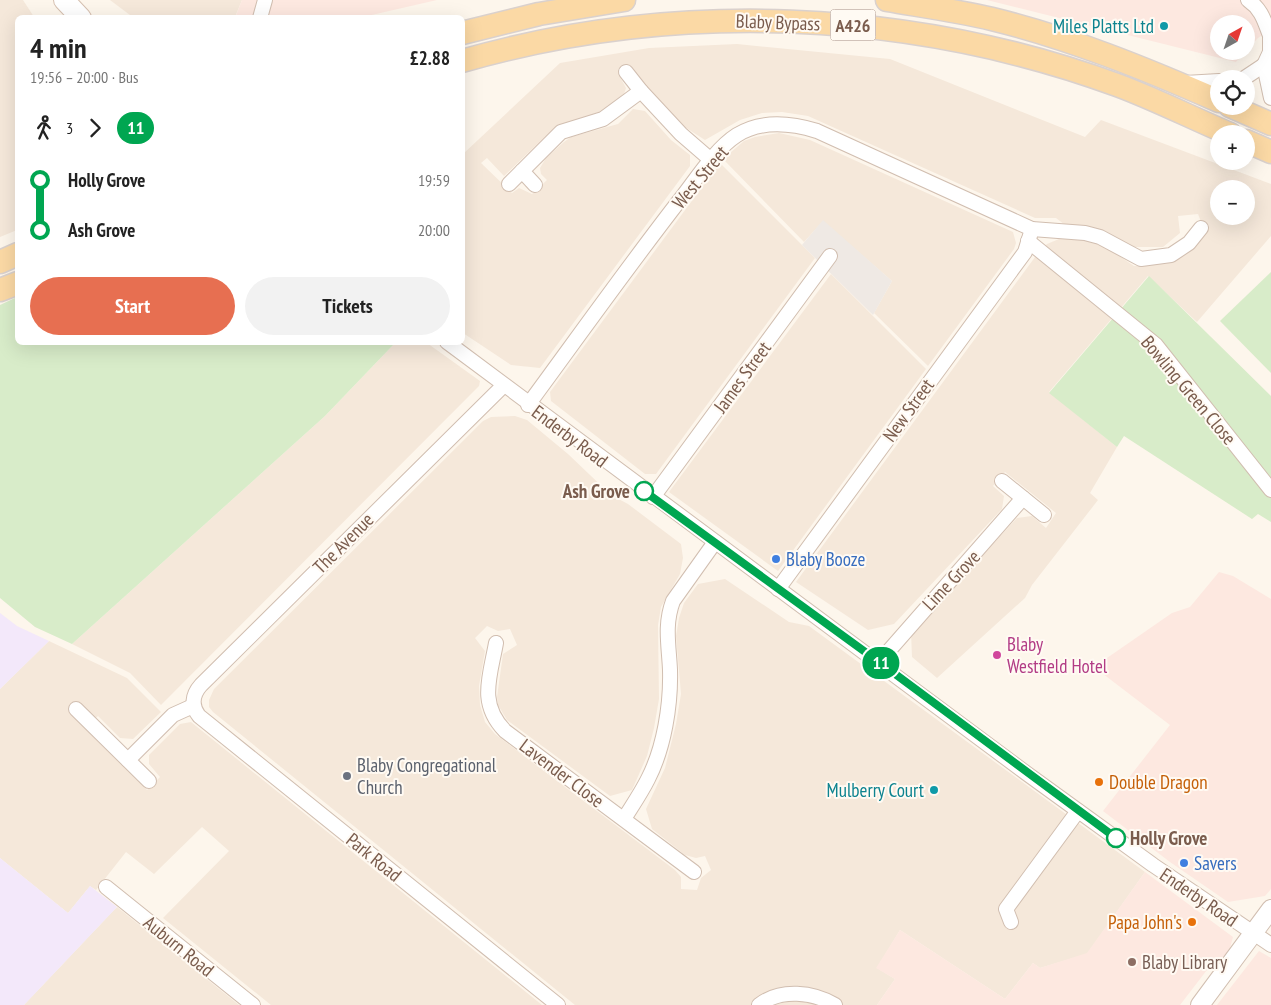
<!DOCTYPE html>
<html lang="en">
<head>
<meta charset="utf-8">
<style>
  body { margin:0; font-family:"PT Sans Narrow",sans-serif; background:#f2f2f2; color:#222; height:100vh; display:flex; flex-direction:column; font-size:19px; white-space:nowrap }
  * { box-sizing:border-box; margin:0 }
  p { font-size:16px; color:#767676 }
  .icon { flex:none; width:28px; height:28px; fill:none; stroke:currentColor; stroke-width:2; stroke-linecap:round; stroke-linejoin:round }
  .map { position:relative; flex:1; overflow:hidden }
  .side { position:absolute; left:15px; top:15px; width:450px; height:330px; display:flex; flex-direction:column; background:#fff; border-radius:8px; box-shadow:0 5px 20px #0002 }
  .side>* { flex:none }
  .badge { padding:0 10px; border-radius:16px; font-size:18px; line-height:32px }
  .needle { width:32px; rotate:40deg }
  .tools { position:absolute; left:1210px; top:15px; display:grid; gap:10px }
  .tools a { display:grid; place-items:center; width:45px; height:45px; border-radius:50%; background:#fff; box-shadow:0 5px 20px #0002; font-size:25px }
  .map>.badge { position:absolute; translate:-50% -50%; box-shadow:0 0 0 2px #fff }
  .legs { display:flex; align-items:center; gap:8px; height:55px; padding:0 15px; font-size:16px }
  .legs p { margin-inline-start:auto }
  .headline { display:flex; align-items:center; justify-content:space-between; height:85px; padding:0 15px }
  h1 { font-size:28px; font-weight:800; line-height:38px }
  .cta { display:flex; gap:10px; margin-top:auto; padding:10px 15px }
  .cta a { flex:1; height:58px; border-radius:30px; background:#e76f51; color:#fff; font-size:20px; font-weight:800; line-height:58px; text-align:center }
  .cta a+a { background:#f2f2f2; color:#222 }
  ul { padding:0 15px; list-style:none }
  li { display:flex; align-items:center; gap:18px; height:50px; font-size:19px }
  li i { display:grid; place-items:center; width:8px; height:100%; margin:0 6px; background:currentColor }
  li i::after { content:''; width:12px; height:12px; margin:-6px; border:4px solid; border-radius:50%; background:#fff }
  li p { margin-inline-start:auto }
  li:first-child i { background:linear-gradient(#0000 50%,currentColor 0) }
  li:last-child i { background:linear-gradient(currentColor 50%,#0000 0) }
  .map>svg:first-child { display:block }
  .residential { fill:#f5e8da; fill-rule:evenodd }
  .commercial { fill:#fde8e0 }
  .industrial { fill:#efe9e4 }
  .education { fill:#f3e8fa }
  .green { fill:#d8ecc9 }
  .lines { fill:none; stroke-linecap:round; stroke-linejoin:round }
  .minor-casing { stroke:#d1beb0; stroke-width:16 }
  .tertiary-casing { stroke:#d1beb0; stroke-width:20 }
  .secondary-casing { stroke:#d6c0b0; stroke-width:22 }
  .primary-casing { stroke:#dad1cd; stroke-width:25 }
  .minor { stroke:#fff; stroke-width:14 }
  .tertiary { stroke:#fff; stroke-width:18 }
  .secondary { stroke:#fff; stroke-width:20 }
  .primary { stroke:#fbd9a5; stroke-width:22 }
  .line-1-casing { stroke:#fff; stroke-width:11 }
  .line-1 { stroke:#00a651; stroke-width:8 }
  .culture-dot { fill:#0f9aa8; stroke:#fffaf3; stroke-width:2 }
  .stop-1-dot { fill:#fff; stroke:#00a651; stroke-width:2.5 }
  .shop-dot { fill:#3f7fe0; stroke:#fffaf3; stroke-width:2 }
  .hotel-dot { fill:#d1479c; stroke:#fffaf3; stroke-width:2 }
  .worship-dot { fill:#6b7280; stroke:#fffaf3; stroke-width:2 }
  .food-dot { fill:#e8710a; stroke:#fffaf3; stroke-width:2 }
  .education-dot { fill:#8d6e63; stroke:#fffaf3; stroke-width:2 }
  .labels { text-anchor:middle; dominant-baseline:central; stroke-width:4; stroke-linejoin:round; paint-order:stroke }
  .shield { fill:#fffaf3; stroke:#a28b7f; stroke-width:1 }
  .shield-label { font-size:18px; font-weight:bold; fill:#7a5c4d }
  .street-label { font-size:19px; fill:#7a5c4d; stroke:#fffaf3 }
  .culture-label { font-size:19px; fill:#0d838f; stroke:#fffaf3; text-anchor:end }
  .stop-label { font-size:19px; font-weight:bold; fill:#7a5c4d; stroke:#fffaf3; text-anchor:end }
  .shop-label { font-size:19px; fill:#366cbe; stroke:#fffaf3; text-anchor:start }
  .hotel-label { font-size:19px; fill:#b23c85; stroke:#fffaf3; text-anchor:start }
  .worship-label { font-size:19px; fill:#5b616d; stroke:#fffaf3; text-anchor:start }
  .food-label { font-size:19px; fill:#c56008; stroke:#fffaf3; text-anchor:start }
  .education-label { font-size:19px; fill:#785e54; stroke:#fffaf3; text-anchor:start }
</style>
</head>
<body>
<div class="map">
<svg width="1271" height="1005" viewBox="0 0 1271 1005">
  <rect width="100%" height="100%" fill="#fdf6ec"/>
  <g class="residential">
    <path d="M0 0H23L34 17 18 18 17 230 0 237Z"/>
    <path d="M110 0H242L235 17 134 18Z"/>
    <path d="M737 44 890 59 1085 137 1101 120 1271 184V236L1197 322 1148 276 1049 392 1117 447 1090 493 1098 500 1032 585 1025 598 937 678 912 657 911 632 1017 518 1032 516 1046 528 1056 513 1005 472 993 486 1004 496 1002 509 894 624 868 630 796 582 1038 253 1047 244 1059 239 1078 238 1097 241 1134 266H1145L1161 263 1205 232 1198 214 1178 216 1180 233 1163 247H1133L1105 231 1093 228H1069L1056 218H1035L808 116 782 112 762 113 740 120 705 140 680 124 630 67 620 77 626 88 623 97 605 112 557 125 504 176 487 158 481 163 512 193 519 188 532 194 547 180 541 174 540 168 546 158 564 142 571 137 618 124 633 109 645 111 671 140 690 155V166L540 368 511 365 463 333V154L560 63 649 48ZM1219 189H1246V216H1219Z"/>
    <path d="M779 133 810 140 1013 232 1016 243 1014 249 928 366 874 313 892 281 823 221 804 242 723 159 744 141 755 137Z"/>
    <path d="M720 163 815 258 656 474H645L551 401 550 392Z"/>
    <path d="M831 274 926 369 778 571 669 492Z"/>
    <path d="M395 343H427L480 381 479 386 161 705 130 673 72 644 325 416Z"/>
    <path d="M515 416 527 420 568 454 611 495 628 504 681 544 683 558 680 574 661 607 658 625 659 699 654 728 647 756 632 790 610 796 507 720 498 705 497 697 503 654 517 645 510 629 498 631 487 626 475 638 485 651 479 686 480 705 485 722 495 734 675 870 681 877V889L697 890 701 878 711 870 705 856 696 858 685 855 652 829 646 809 665 768 676 724 681 694 676 636 679 618 684 603 698 584 725 579 789 622 809 626 1145 872 1087 954 1040 968 1033 963 1005 999 900 930 877 968 895 979 877 1005H575L213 712 209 707V700L214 689 483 421 491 417Z"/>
    <path d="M49 641 127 678 161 712 133 739 120 738 98 716 85 728 147 790 160 777 149 764V755L180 724 191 722 542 1005H271L163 918 229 851 202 827 154 874 126 852 96 890 90 886 68 913 0 858V689Z"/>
    <path d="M117 907 239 1005H24Z"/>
  </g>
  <g class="commercial">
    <path d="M242 0H437L363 17 235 18Z"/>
    <path d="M987 0H1271V29L1258 38 1246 51V24H1219V51H1246L1236 62Z"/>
    <path d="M1219 572 1233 576 1271 599V889L1265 896 1228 902 1170 862 1103 811 1170 725 1094 667 1172 613 1190 607Z"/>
    <path d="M1145 872 1233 937 1230 948 1216 968 1207 970 1180 1005H877L895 979 876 968 900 930 1005 999 1033 963 1040 968 1087 953Z"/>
    <path d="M1259 951 1271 958V1005H1217Z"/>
  </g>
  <path class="industrial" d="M823 220 892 281 873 315 802 245Z"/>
  <g class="education">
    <path d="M0 613 17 626 49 641 0 689Z"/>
    <path d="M0 858 68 913 90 886 117 907 24 1005H0Z"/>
  </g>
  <g class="green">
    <path d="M1271 272V373L1220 321Z"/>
    <path d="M1149 276 1271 396V522L1258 514 1252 519 1124 436 1117 447 1049 393Z"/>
    <path d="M17 297 18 342 395 343 325 416 72 644 35 627 0 598V305Z"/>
  </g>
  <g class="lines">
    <g class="minor-casing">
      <g id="minor">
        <path d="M1248 0C1263 10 1265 24 1271 38"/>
        <path d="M260 18 265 0"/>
        <path d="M1270 38V52L1264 65 1271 98"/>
        <path d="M626 72 641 91"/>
        <path d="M1243 79 1264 65"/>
        <path d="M1185 83 1219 81"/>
        <path d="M522 171 535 185"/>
        <path d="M509 184 561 132 603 119 641 91 681 134 711 160"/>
        <path d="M1028 241 1156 345 1271 490"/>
        <path d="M447 342 1026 773 1153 865 1271 945"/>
        <path d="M503 386 201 685C192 695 191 706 199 716L558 1005"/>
        <path d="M528 405C578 337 627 268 679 201 695 181 715 149 737 135 761 120 791 123 817 131L1032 229 1085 233 1100 237 1141 259 1171 255 1189 243 1201 228"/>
        <path d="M1002 481 1044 515"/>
        <path d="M653 497 830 256"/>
        <path d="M778 589 1025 252 1032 229"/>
        <path d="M496 643C490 677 478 703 505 731L694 872"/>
        <path d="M879 662 1023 498"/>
        <path d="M76 709 149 781"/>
        <path d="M128 760 173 715 193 706"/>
        <path d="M624 819C632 806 641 793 648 779 664 748 671 705 670 670 669 646 664 625 673 601L715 542"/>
        <path d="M106 887 253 1005"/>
        <path d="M1011 922 1006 909 1078 811"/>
        <path d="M759 1005C781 988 813 992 835 1005"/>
      </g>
    </g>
    <g class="tertiary-casing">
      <path id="tertiary" d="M1200 1005 1271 909"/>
    </g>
    <g class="secondary-casing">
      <path id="secondary" d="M64 0 81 18"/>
    </g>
    <g class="primary-casing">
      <g id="primary">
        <path d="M887 0C922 6 958 11 992 19 1070 38 1146 69 1219 101"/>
        <path d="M462 33 539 14 624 0"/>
        <path d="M462 61C675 0 909 9 1117 85 1155 99 1192 118 1230 134"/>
        <path d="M1230 106 1271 124"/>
        <path d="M1246 141 1271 152"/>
        <path d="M0 262 18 254"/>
        <path d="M0 290 18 283"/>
      </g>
    </g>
    <use href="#minor" class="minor"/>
    <use href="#tertiary" class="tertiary"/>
    <use href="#secondary" class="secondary"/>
    <use href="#primary" class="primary"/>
  </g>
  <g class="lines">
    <g class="line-1-casing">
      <path id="line-1" d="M644 491 879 662 1116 838"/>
    </g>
    <use href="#line-1" class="line-1"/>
  </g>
  <g class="culture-dot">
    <circle cx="1164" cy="26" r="5"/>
    <circle cx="934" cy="790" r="5"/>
  </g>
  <g class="stop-1-dot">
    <circle cx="644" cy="491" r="9"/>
    <circle cx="1116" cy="838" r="9"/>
  </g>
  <g class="shop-dot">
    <circle cx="776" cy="559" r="5"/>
    <circle cx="1184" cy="863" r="5"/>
  </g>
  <circle class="hotel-dot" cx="997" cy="655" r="5"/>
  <circle class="worship-dot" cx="347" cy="776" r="5"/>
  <g class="food-dot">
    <circle cx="1099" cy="782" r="5"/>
    <circle cx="1192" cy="922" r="5"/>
  </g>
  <circle class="education-dot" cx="1132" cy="962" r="5"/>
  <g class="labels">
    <rect class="shield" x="830.5" y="9.5" width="45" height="31" rx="4"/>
    <g class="shield-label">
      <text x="853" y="25">A426</text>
    </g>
    <g class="street-label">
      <text transform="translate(778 22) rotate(2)">Blaby Bypass</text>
      <text transform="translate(700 177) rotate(-50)">West Street</text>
      <text transform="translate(742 377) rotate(-54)">James Street</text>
      <text transform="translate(1189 390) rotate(50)">Bowling Green Close</text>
      <text transform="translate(908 410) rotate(-54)">New Street</text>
      <text transform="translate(570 436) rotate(37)">Enderby Road</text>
      <text transform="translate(343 543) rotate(-45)">The Avenue</text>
      <text transform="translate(951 580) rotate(-47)">Lime Grove</text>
      <text transform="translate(562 773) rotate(37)">Lavender Close</text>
      <text transform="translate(374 857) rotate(39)">Park Road</text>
      <text transform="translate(1199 897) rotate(34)">Enderby Road</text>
      <text transform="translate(179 946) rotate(39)">Auburn Road</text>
    </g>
    <g class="culture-label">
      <text x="1154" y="26">Miles Platts Ltd</text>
      <text x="924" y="790">Mulberry Court</text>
    </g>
    <g class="stop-label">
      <text x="630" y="491">Ash Grove</text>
      <text x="1130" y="838" text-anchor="start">Holly Grove</text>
    </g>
    <g class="shop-label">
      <text x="786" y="559">Blaby Booze</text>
      <text x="1194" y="863">Savers</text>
    </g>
    <g class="hotel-label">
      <text x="1007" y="644">Blaby<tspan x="1007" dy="22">Westfield Hotel</tspan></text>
    </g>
    <g class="worship-label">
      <text x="357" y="765">Blaby Congregational<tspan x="357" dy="22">Church</tspan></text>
    </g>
    <g class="food-label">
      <text x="1109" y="782">Double Dragon</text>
      <text x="1182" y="922" text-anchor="end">Papa John's</text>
    </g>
    <g class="education-label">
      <text x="1142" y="962">Blaby Library</text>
    </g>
  </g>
</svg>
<div class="tools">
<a><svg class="needle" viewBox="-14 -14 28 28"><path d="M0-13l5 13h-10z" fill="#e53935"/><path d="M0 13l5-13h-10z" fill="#767676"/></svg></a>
<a><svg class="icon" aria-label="locate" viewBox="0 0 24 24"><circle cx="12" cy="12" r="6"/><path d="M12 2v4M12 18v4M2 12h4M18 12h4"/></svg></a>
<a>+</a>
<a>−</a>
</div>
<b class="badge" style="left:881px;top:663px;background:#00a651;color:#fff">11</b>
<section class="side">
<div class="headline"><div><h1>4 min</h1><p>19:56 – 20:00 · Bus</p></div><b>£2.88</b></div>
<div class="legs"><svg class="icon" aria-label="walk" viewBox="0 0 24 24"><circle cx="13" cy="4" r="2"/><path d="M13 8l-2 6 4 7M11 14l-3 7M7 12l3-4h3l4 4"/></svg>3<svg class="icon" aria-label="forward" viewBox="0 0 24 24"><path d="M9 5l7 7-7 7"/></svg><b class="badge" style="background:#00a651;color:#fff">11</b></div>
<ul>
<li><i style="color:#00a651"></i><b>Holly Grove</b><p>19:59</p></li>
<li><i style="color:#00a651"></i><b>Ash Grove</b><p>20:00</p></li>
</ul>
<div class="cta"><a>Start</a><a>Tickets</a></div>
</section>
</div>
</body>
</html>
